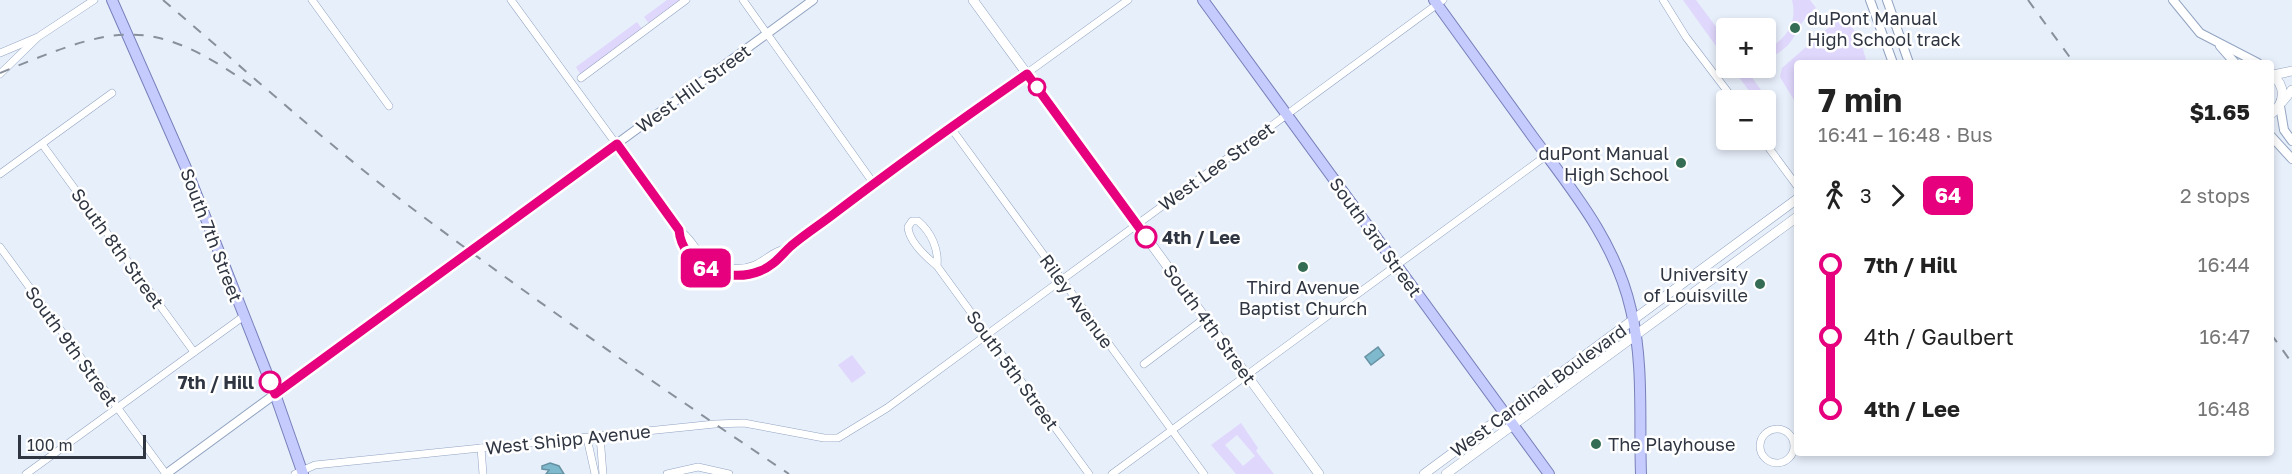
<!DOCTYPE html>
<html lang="en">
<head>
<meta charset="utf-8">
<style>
  body { margin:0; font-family:"Golos Text",sans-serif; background:#f6f6f6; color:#222; height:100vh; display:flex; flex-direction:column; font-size:22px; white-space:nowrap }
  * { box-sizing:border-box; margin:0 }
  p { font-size:20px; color:#767676 }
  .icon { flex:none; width:33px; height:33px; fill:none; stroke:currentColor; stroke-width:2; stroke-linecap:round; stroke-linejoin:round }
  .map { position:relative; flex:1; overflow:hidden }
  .panel { position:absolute; left:1794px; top:60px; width:480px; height:396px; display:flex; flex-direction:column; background:#fff; border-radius:6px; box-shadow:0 3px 9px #0003 }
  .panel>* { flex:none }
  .badge { padding:0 12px; border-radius:9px; font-size:21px; line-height:39px }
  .buttons { position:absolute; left:1716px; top:18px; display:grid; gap:12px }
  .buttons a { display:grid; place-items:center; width:60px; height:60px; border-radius:6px; background:#fff; box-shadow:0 3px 9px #0003; font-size:30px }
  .scale { position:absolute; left:18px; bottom:15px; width:128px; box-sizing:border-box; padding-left:6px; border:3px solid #2f3642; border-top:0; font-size:16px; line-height:21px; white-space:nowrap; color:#2f3642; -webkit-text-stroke:4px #fff; paint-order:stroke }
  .map>.badge { position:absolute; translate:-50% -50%; box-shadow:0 0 0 3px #fff }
  .legs { display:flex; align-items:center; gap:9px; height:66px; padding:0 24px; font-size:20px }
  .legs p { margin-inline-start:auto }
  .headline { display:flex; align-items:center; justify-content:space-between; height:102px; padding:0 24px }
  h1 { font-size:33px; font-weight:700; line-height:45px }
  ul { padding:0 24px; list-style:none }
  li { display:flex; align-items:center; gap:21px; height:72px; font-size:22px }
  li i { display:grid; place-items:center; width:9px; height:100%; margin:0 8px; background:currentColor }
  li i::after { content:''; width:15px; height:15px; margin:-8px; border:4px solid; border-radius:50%; background:#fff }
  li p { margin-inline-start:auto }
  li:first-child i { background:linear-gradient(#0000 50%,currentColor 0) }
  li:last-child i { background:linear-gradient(currentColor 50%,#0000 0) }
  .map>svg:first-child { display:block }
  .green { fill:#e0d7fc; fill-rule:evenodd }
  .water { fill:#7fb9cd; stroke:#6792a3; stroke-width:1.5 }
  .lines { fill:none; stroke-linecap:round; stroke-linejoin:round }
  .minor-casing { stroke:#92a4c1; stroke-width:8 }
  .tertiary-casing { stroke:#92a4c1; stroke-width:10 }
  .secondary-casing { stroke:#92a4c1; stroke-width:10 }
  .primary-casing { stroke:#7880ba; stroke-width:12 }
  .minor { stroke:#fff; stroke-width:7 }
  .tertiary { stroke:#fff; stroke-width:8 }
  .secondary { stroke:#fff; stroke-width:9 }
  .primary { stroke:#c5cbfc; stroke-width:10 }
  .rail { stroke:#88909c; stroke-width:2; stroke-dasharray:10 10; stroke-linecap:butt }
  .line-1-casing { stroke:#fff; stroke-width:14 }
  .line-1 { stroke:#e6007e; stroke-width:9 }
  .poi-dot { fill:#346c54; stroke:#fff; stroke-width:2 }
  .stop-1-dot { fill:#fff; stroke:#e6007e; stroke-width:3 }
  .labels { text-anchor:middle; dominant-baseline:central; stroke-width:5; stroke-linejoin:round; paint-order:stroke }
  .poi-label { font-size:18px; fill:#2f3642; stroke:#fff; text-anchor:start }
  .street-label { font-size:18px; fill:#2f3642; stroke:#fff }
  .stop-label { font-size:18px; font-weight:bold; fill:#2f3642; stroke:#fff; text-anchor:start }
</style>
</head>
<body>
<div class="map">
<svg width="2292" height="474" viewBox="0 0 2292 474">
  <rect width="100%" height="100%" fill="#e7effb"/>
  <g class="green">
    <path d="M667 0H684L650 25 644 17Z"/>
    <path d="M1683 0H1696L1726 40V60Z"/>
    <path d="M1792 0H1810L1816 8C1794 22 1799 49 1766 58V49C1786 40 1798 23 1792 0Z"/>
    <path d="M1844 14 1861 42 1867 63H1797V105L1780 77 1782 68Z"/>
    <path d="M637 22 643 30 581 75 576 67Z"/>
    <path d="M1732 68H1745L1775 109 1767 115 1766 100H1756Z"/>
    <path d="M852 355 866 373 852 383 838 365Z"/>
    <path d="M1241 423 1258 448 1256 451 1274 474H1236L1211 445ZM1237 435 1255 456 1243 466 1225 445Z"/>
  </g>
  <g class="water">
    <path d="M1378 347 1384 355 1371 365 1365 357Z"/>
    <path d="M550 463 559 466 564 474H546L549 470 542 469V466Z"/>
  </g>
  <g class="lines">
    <g class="minor-casing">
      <g id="minor">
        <path d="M312 0 389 106"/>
        <path d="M511 0 679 230C689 236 693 246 701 254 714 268 738 272 755 265 767 259 775 250 789 248"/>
        <path d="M743 0 874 184"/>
        <path d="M1663 0 1686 37 1734 100"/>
        <path d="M0 53 38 37 94 0"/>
        <path d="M0 74 37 38"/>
        <path d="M581 78 686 0"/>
        <path d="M951 128 1204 474"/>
        <path d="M1763 140 1797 186"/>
        <path d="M42 144 194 352"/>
        <path d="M0 174 112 93"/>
        <path d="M679 230C682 267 728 284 759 272 773 266 780 256 791 246 811 229 834 213 856 197 946 131 1037 66 1128 0"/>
        <path d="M0 247 166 474"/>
        <path d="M937 266C939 249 931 232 918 221H912L908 227C909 242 926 257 937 266L1089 474"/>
        <path d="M1144 364 1205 318"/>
        <circle cx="1777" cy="446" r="17"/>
        <path d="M600 436 603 474"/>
        <path d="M587 438 595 474"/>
        <path d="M481 448 483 474"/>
        <path d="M26 474 244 316"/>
        <path d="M295 474 315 465 715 424 744 423 824 438H838L887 408 1443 0"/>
        <path d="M667 474 698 467 729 474"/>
        <path d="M1112 474 1547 155"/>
      </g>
    </g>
    <g class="tertiary-casing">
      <g id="tertiary">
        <path d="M1870 0 1893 63"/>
        <path d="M1887 0 1909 63"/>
        <path d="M2173 0 2200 33 2258 63"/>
        <path d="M2220 46 2235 63"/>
        <path d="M2280 106 2284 130 2292 141"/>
        <path d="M2271 136 2292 159"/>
        <path d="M166 474 813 0"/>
      </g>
    </g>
    <g class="secondary-casing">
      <g id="secondary">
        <path d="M973 0 1319 474"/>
        <path d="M2271 74C2286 85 2286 103 2271 114"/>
        <path d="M2273 75 2292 71"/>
        <path d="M2282 102 2292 90"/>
        <path d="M1424 474 1797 199"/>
        <path d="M1446 474 1797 217"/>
      </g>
    </g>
    <g class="primary-casing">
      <g id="primary">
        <path d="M112 0 186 168 275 394 303 474"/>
        <path d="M1203 0 1549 474"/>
        <path d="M1434 0C1467 45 1500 91 1533 137 1573 191 1616 243 1631 310 1644 363 1639 420 1641 474"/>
      </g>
    </g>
    <use href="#minor" class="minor"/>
    <use href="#tertiary" class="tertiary"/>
    <use href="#secondary" class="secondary"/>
    <use href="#primary" class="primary"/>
    <g class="rail">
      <path d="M163 0C248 72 331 148 421 215 541 305 664 390 789 474"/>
      <path d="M2028 0 2074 63"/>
      <path d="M0 73C113 27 148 12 253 87"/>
      <path d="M2271 334 2292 363"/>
    </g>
  </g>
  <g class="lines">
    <g class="line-1-casing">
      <path id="line-1" d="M270 382 275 394 617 144 679 230C682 267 729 284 760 271 774 266 781 255 791 246 805 234 821 224 835 213 898 165 962 119 1027 74L1146 237"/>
    </g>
    <use href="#line-1" class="line-1"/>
  </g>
  <g class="poi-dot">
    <circle cx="1795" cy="28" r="6"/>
    <circle cx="1681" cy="163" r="6"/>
    <circle cx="1303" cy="267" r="6"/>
    <circle cx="1760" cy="284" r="6"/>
    <circle cx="1596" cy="444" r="6"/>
  </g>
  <g class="stop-1-dot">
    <circle cx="1037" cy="87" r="8"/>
    <circle cx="1146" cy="237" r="10"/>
    <circle cx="270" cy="382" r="10"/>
  </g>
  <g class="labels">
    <g class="poi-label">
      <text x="1807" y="18">duPont Manual<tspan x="1807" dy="21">High School track</tspan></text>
      <text x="1669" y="153" text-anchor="end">duPont Manual<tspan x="1669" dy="21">High School</tspan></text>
      <text x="1748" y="274" text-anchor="end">University<tspan x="1748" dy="21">of Louisville</tspan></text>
      <text x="1303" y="287" text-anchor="middle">Third Avenue<tspan x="1303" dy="21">Baptist Church</tspan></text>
      <text x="1608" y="444">The Playhouse</text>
    </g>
    <g class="street-label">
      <text transform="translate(693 88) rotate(-36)">West Hill Street</text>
      <text transform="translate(1216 166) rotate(-36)">West Lee Street</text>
      <text transform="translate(212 235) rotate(69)">South 7th Street</text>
      <text transform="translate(1376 237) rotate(54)">South 3rd Street</text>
      <text transform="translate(118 248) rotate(54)">South 8th Street</text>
      <text transform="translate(1077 301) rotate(54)">Riley Avenue</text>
      <text transform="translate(1210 324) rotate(54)">South 4th Street</text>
      <text transform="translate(72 346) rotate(54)">South 9th Street</text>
      <text transform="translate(1013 370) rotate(54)">South 5th Street</text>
      <text transform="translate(1538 390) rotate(-36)">West Cardinal Boulevard</text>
      <text transform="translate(568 439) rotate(-6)">West Shipp Avenue</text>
    </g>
    <g class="stop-label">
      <text x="1162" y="237">4th / Lee</text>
      <text x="254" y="382" text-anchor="end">7th / Hill</text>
    </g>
  </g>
</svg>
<div class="buttons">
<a>+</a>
<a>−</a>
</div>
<div class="scale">100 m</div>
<b class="badge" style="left:706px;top:268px;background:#e6007e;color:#fff">64</b>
<section class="panel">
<div class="headline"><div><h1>7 min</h1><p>16:41 – 16:48 · Bus</p></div><b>$1.65</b></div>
<div class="legs"><svg class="icon" aria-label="walk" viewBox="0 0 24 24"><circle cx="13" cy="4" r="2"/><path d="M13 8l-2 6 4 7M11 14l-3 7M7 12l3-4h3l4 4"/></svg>3<svg class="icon" aria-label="forward" viewBox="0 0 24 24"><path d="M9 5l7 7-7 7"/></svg><b class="badge" style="background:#e6007e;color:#fff">64</b><p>2 stops</p></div>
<ul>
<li><i style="color:#e6007e"></i><b>7th / Hill</b><p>16:44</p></li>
<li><i style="color:#e6007e"></i><span>4th / Gaulbert</span><p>16:47</p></li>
<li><i style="color:#e6007e"></i><b>4th / Lee</b><p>16:48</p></li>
</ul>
</section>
</div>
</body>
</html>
